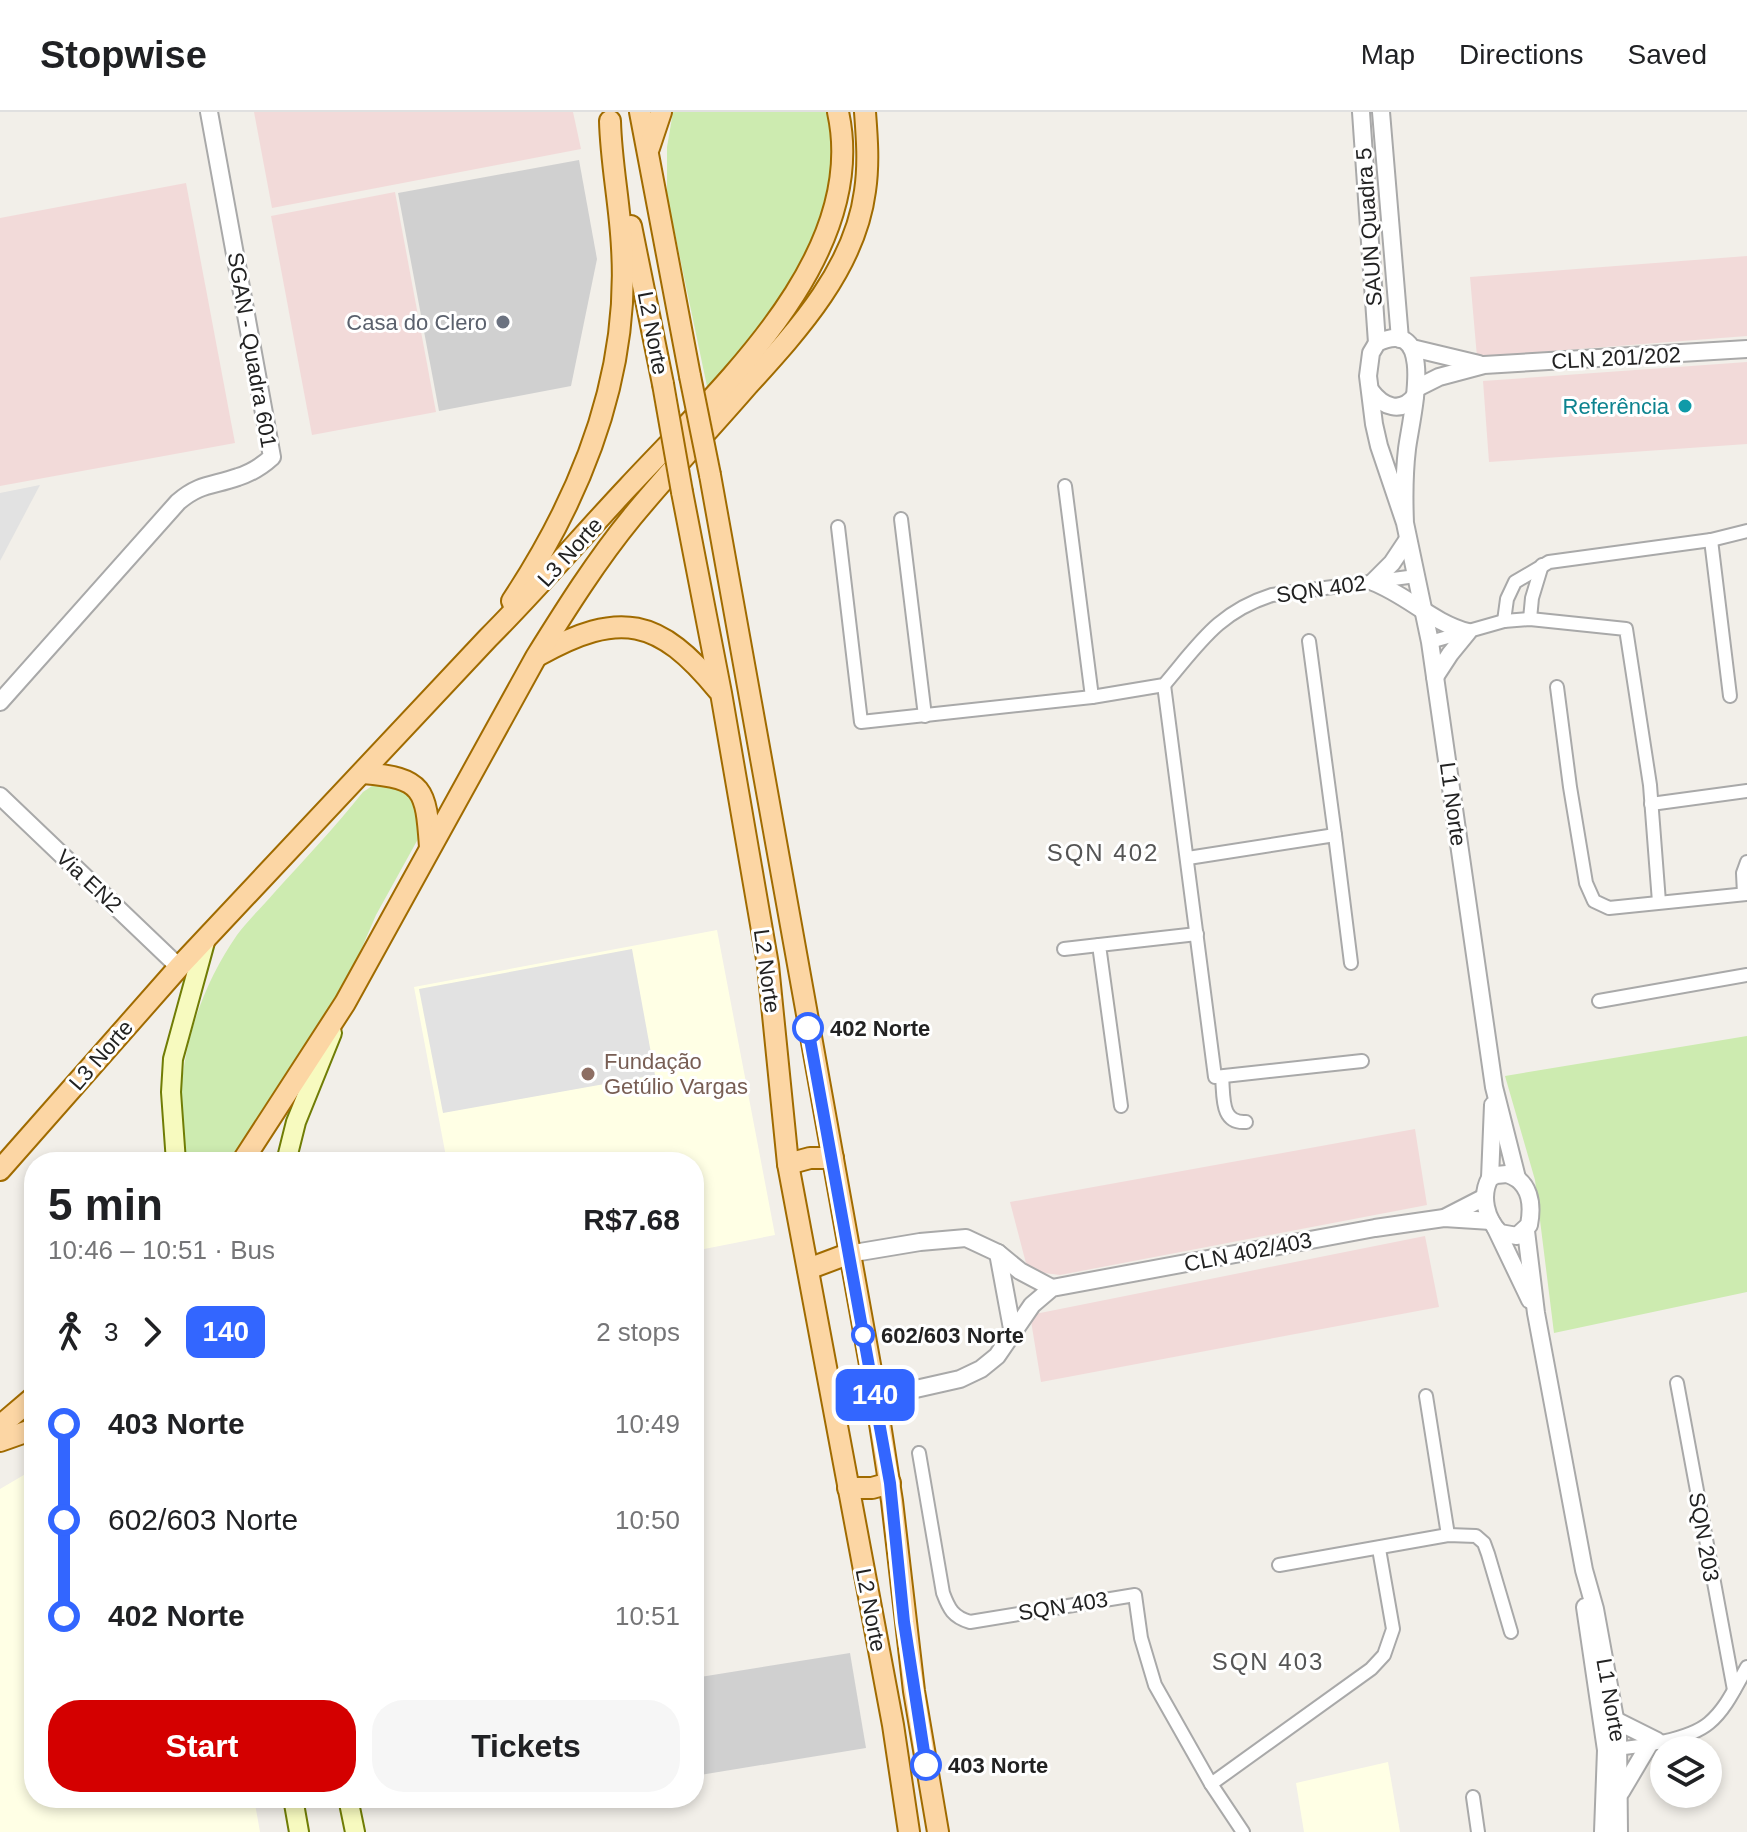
<!DOCTYPE html>
<html lang="en">
<head>
<meta charset="utf-8">
<style>
  body { margin:0; font-family:Helvetica,sans-serif; background:#f6f6f6; color:#202124; height:100vh; display:flex; flex-direction:column; font-size:30px; white-space:nowrap }
  * { box-sizing:border-box; margin:0 }
  p { font-size:26px; color:#757577 }
  .icon { flex:none; width:44px; height:44px; fill:none; stroke:currentColor; stroke-width:2; stroke-linecap:round; stroke-linejoin:round }
  .map { position:relative; flex:1; overflow:hidden }
  .panel { position:absolute; left:24px; top:1040px; width:680px; height:656px; display:flex; flex-direction:column; background:#fff; border-radius:32px; box-shadow:0 4px 12px #0003 }
  .panel>* { flex:none }
  .badge { padding:0 16px; border-radius:12px; font-size:28px; line-height:52px }
  .controls { position:absolute; left:1650px; top:1624px; display:grid; gap:16px }
  .controls a { display:grid; place-items:center; width:72px; height:72px; border-radius:50%; background:#fff; box-shadow:0 4px 12px #0003; font-size:40px }
  .map>.badge { position:absolute; translate:-50% -50%; box-shadow:0 0 0 4px #fff }
  .legs { display:flex; align-items:center; gap:12px; height:88px; padding:0 24px; font-size:26px }
  .legs p { margin-inline-start:auto }
  .headline { display:flex; align-items:center; justify-content:space-between; height:136px; padding:0 24px }
  h1 { font-size:44px; font-weight:700; line-height:60px }
  .cta { display:flex; gap:16px; margin-top:auto; padding:16px 24px }
  .cta a { flex:1; height:92px; border-radius:32px; background:#d40000; color:#fff; font-size:32px; font-weight:700; line-height:92px; text-align:center }
  .cta a+a { background:#f6f6f6; color:#202124 }
  ul { padding:0 24px; list-style:none }
  li { display:flex; align-items:center; gap:28px; height:96px; font-size:30px }
  li i { display:grid; place-items:center; width:12px; height:100%; margin:0 10px; background:currentColor }
  li i::after { content:''; width:20px; height:20px; margin:-10px; border:6px solid; border-radius:50%; background:#fff }
  li p { margin-inline-start:auto }
  li:first-child i { background:linear-gradient(#0000 50%,currentColor 0) }
  li:last-child i { background:linear-gradient(currentColor 50%,#0000 0) }
  header { display:flex; align-items:center; gap:48px; box-sizing:border-box; height:112px; padding:0 40px; background:#fff; border-bottom:2px solid #e0e0e0 }
  header strong { font-size:38px }
  nav { display:flex; gap:44px; margin-inline-start:auto; font-size:28px }
  .map>svg:first-child { display:block }
  .commercial { fill:#f2dad9 }
  .education { fill:#ffffe5 }
  .religious { fill:#d0d0d0 }
  .grass { fill:#cdebb0 }
  .parking { fill:#e2e2e2 }
  .lines { fill:none; stroke-linecap:round; stroke-linejoin:round }
  .minor-casing { stroke:#a9a9a9; stroke-width:16 }
  .tertiary-casing { stroke:#a9a9a9; stroke-width:20 }
  .secondary-casing { stroke:#707d05; stroke-width:22 }
  .primary-casing { stroke:#a06b00; stroke-width:24 }
  .minor { stroke:#fff; stroke-width:12 }
  .tertiary { stroke:#fff; stroke-width:16 }
  .secondary { stroke:#f7fabf; stroke-width:18 }
  .primary { stroke:#fcd6a4; stroke-width:20 }
  .primary-bridge-casing { stroke:#a06b00; stroke-width:24; stroke-linecap:butt }
  .primary-bridge { stroke:#fcd6a4; stroke-width:20 }
  .line-1-casing { stroke:#fff; stroke-width:18 }
  .line-1 { stroke:#36f; stroke-width:12 }
  .worship-dot { fill:#6b7280; stroke:#fff; stroke-width:3 }
  .culture-dot { fill:#0f9aa8; stroke:#fff; stroke-width:3 }
  .stop-1-dot { fill:#fff; stroke:#36f; stroke-width:4 }
  .education-dot { fill:#8d6e63; stroke:#fff; stroke-width:3 }
  .labels { text-anchor:middle; dominant-baseline:central; stroke-width:6; stroke-linejoin:round; paint-order:stroke }
  .street-label { font-size:22px; fill:#222; stroke:#fff }
  .worship-label { font-size:22px; fill:#5b616d; stroke:#fff; text-anchor:end }
  .culture-label { font-size:22px; fill:#0d838f; stroke:#fff; text-anchor:end }
  .stop-label { font-size:22px; font-weight:bold; fill:#222; stroke:#fff; text-anchor:start }
  .education-label { font-size:22px; fill:#785e54; stroke:#fff; text-anchor:start }
  .neighbourhood-label { font-size:24px; letter-spacing:2px; fill:#555; stroke:#fff }
</style>
</head>
<body>
<header>
<strong>Stopwise</strong>
<nav><a>Map</a><a>Directions</a><a>Saved</a></nav>
</header>
<div class="map">
<svg width="1747" height="1720" viewBox="0 0 1747 1720">
  <rect width="100%" height="100%" fill="#f2efe9"/>
  <g class="commercial">
    <path d="M254 0H573L581 37 272 96Z"/>
    <path d="M186 71 235 331 0 374V106Z"/>
    <path d="M395 80 436 300 312 323 271 104Z"/>
    <path d="M1747 144V224L1477 245 1470 165Z"/>
    <path d="M1747 250V332L1489 350 1483 269Z"/>
    <path d="M1415 1017 1427 1093 1060 1163 1028 1159 1010 1090Z"/>
    <path d="M1425 1124 1439 1195 1041 1270 1030 1203Z"/>
  </g>
  <g class="education">
    <path d="M717 818 775 1123 694 1139V1050H447L414 875Z"/>
    <path d="M34 1357V1686H254L260 1720H0V1377Z"/>
    <path d="M1388 1650 1400 1720H1304L1296 1671Z"/>
  </g>
  <g class="religious">
    <path d="M579 48 597 147 571 274 439 299 398 81Z"/>
    <path d="M850 1541 866 1636 694 1664V1566Z"/>
  </g>
  <g class="grass">
    <path d="M673 0H832L836 72 801 164 708 279 667 84V35Z"/>
    <path d="M395 670 414 683 421 720 418 727 376 803 351 861 303 949 237 1050H186C169 973 193 886 237 823 248 808 262 795 274 781 304 748 335 715 363 680L375 672Z"/>
    <path d="M1747 924V1180L1554 1221 1535 1068 1505 964Z"/>
  </g>
  <g class="parking">
    <path d="M40 373 0 449V381Z"/>
    <path d="M632 837 655 963 443 1001 419 877Z"/>
  </g>
  <g class="lines">
    <g class="minor-casing">
      <g id="minor">
        <path d="M1065 374 1092 585"/>
        <path d="M901 407 925 604"/>
        <path d="M838 415 861 610 1092 585 1164 573C1199 532 1218 500 1272 483L1416 464"/>
        <path d="M1711 428 1730 584"/>
        <path d="M1530 507 1532 486 1542 453"/>
        <path d="M1504 509 1507 487 1515 470 1549 450 1711 428 1747 419"/>
        <path d="M1309 529 1335 723"/>
        <path d="M1430 530 1504 509 1530 507 1626 517 1650 673 1659 790"/>
        <path d="M1164 573 1215 965 1362 949"/>
        <path d="M1557 575 1570 675 1586 771 1594 789 1609 796 1747 782"/>
        <path d="M1651 692 1747 679"/>
        <path d="M1188 746 1335 723 1351 851"/>
        <path d="M1744 782 1743 761 1747 750"/>
        <path d="M1064 837 1099 833"/>
        <path d="M1599 889 1747 863"/>
        <path d="M1222 965C1224 984 1220 1012 1246 1010"/>
        <path d="M1121 994 1099 833 1197 822"/>
        <path d="M1677 1271 1734 1578"/>
        <path d="M1426 1284 1448 1423"/>
        <path d="M919 1341 943 1481C949 1497 953 1505 970 1510L1135 1483 1141 1526 1155 1573 1211 1672 1243 1720"/>
        <path d="M1279 1453 1448 1423 1476 1424 1484 1431 1488 1442 1511 1520"/>
        <path d="M1613 1637C1639 1635 1689 1628 1709 1611 1726 1597 1736 1574 1747 1555"/>
        <path d="M1211 1672 1371 1557 1384 1543 1393 1517 1379 1437"/>
        <path d="M1473 1685 1478 1720"/>
      </g>
    </g>
    <g class="tertiary-casing">
      <g id="tertiary">
        <path d="M1361 0 1377 231"/>
        <path d="M1381 0 1400 227"/>
        <path d="M1412 236 1479 252"/>
        <path d="M1417 276 1439 265 1484 253 1747 237"/>
        <path d="M1371 279C1383 295 1401 302 1415 284"/>
        <path d="M1405 411C1404 386 1404 362 1407 337 1410 310 1439 202 1377 231L1371 241 1368 264 1374 312 1379 334 1405 411 1430 530 1494 975 1517 1066"/>
        <path d="M1408 427 1392 451 1373 470C1407 483 1433 511 1468 520L1450 542 1435 565"/>
        <path d="M0 590 178 390C200 371 213 374 238 365 251 361 262 354 272 345L209 0"/>
        <path d="M0 684 179 855"/>
        <path d="M1507 1062C1530 1069 1533 1092 1529 1113L1517 1124 1500 1121C1486 1107 1480 1084 1490 1066L1496 1063Z"/>
        <path d="M1490 1066 1493 993"/>
        <path d="M1446 1105 1485 1085"/>
        <path d="M1496 1117 1530 1188"/>
        <path d="M1526 1119 1536 1201 1584 1458 1595 1497 1618 1623 1619 1720"/>
        <path d="M998 1141 1013 1222"/>
        <path d="M848 1142 920 1130 966 1126 998 1141 1020 1159 1052 1176"/>
        <path d="M876 1286 960 1267 981 1257 997 1244 1032 1193 1052 1176 1375 1116 1444 1106 1491 1109"/>
        <path d="M1585 1495 1606 1638 1603 1720"/>
        <path d="M1615 1608 1657 1629"/>
        <path d="M1621 1680 1650 1631"/>
      </g>
    </g>
    <g class="secondary-casing">
      <g id="secondary">
        <path d="M176 1050 171 980 173 947 205 830"/>
        <path d="M286 1050 296 1010 332 921"/>
        <path d="M293 1686 299 1720"/>
        <path d="M348 1686 355 1720"/>
      </g>
    </g>
    <g class="primary-casing">
      <g id="primary">
        <path d="M640 0 690 264"/>
        <path d="M649 36 661 0"/>
        <path d="M631 114 663 272"/>
        <path d="M710 363 876 1286 892 1389 914 1579 938 1720"/>
        <path d="M682 380 721 581 768 853 788 1052 893 1613 909 1720"/>
        <path d="M512 489C582 383 630 265 622 136 620 93 611 51 610 9"/>
        <path d="M539 543C620 498 659 506 718 578"/>
        <path d="M363 661C424 666 426 677 430 735"/>
        <path d="M242 1050 345 891 536 545C566 497 596 449 632 405 669 360 710 317 748 273 798 218 855 156 865 79 869 52 867 26 865 0"/>
        <path d="M788 1052 810 1046H833"/>
        <path d="M0 1058 179 855 488 526C537 477 582 424 629 374 718 278 870 145 838 0"/>
        <path d="M808 1157 848 1142"/>
        <path d="M0 1314 34 1285"/>
        <path d="M0 1329 34 1317"/>
        <path d="M848 1376H872L890 1371"/>
      </g>
    </g>
    <use href="#minor" class="minor"/>
    <use href="#tertiary" class="tertiary"/>
    <use href="#secondary" class="secondary"/>
    <use href="#primary" class="primary"/>
    <g class="primary-bridge-casing">
      <g id="primary-bridge">
        <path d="M690 264 710 363"/>
        <path d="M663 272 682 380"/>
      </g>
    </g>
    <use href="#primary-bridge" class="primary-bridge"/>
  </g>
  <g class="lines">
    <g class="line-1-casing">
      <path id="line-1" d="M808 916 890 1371 904 1510 926 1653"/>
    </g>
    <use href="#line-1" class="line-1"/>
  </g>
  <circle class="worship-dot" cx="503" cy="210" r="8"/>
  <circle class="culture-dot" cx="1685" cy="294" r="8"/>
  <g class="stop-1-dot">
    <circle cx="808" cy="916" r="14"/>
    <circle cx="863" cy="1223" r="10"/>
    <circle cx="926" cy="1653" r="14"/>
  </g>
  <circle class="education-dot" cx="588" cy="962" r="8"/>
  <g class="labels">
    <g class="street-label">
      <text transform="translate(1369 115) rotate(-94)">SAUN Quadra 5</text>
      <text transform="translate(653 221) rotate(79)">L2 Norte</text>
      <text transform="translate(252 238) rotate(80)">SGAN - Quadra 601</text>
      <text transform="translate(1616 246) rotate(-3)">CLN 201/202</text>
      <text transform="translate(570 440) rotate(-48)">L3 Norte</text>
      <text transform="translate(1321 477) rotate(-8)">SQN 402</text>
      <text transform="translate(1453 692) rotate(82)">L1 Norte</text>
      <text transform="translate(89 769) rotate(43)">Via EN2</text>
      <text transform="translate(767 859) rotate(82)">L2 Norte</text>
      <text transform="translate(101 943) rotate(-49)">L3 Norte</text>
      <text transform="translate(1248 1140) rotate(-11)">CLN 402/403</text>
      <text transform="translate(1704 1425) rotate(80)">SQN 203</text>
      <text transform="translate(1063 1494) rotate(-9)">SQN 403</text>
      <text transform="translate(871 1498) rotate(79)">L2 Norte</text>
      <text transform="translate(1611 1588) rotate(80)">L1 Norte</text>
    </g>
    <g class="worship-label">
      <text x="487" y="210">Casa do Clero</text>
    </g>
    <g class="culture-label">
      <text x="1669" y="294">Referência</text>
    </g>
    <g class="stop-label">
      <text x="830" y="916">402 Norte</text>
      <text x="881" y="1223">602/603 Norte</text>
      <text x="948" y="1653">403 Norte</text>
    </g>
    <g class="education-label">
      <text x="604" y="949">Fundação<tspan x="604" dy="25">Getúlio Vargas</tspan></text>
    </g>
    <g class="neighbourhood-label">
      <text x="1103" y="740">SQN 402</text>
      <text x="1268" y="1549">SQN 403</text>
    </g>
  </g>
</svg>
<div class="controls">
<a><svg class="icon" aria-label="layers" viewBox="0 0 24 24"><path d="M12 4l9 5-9 5-9-5zM3 14l9 5 9-5"/></svg></a>
</div>
<b class="badge" style="left:875px;top:1283px;background:#36f;color:#fff">140</b>
<section class="panel">
<div class="headline"><div><h1>5 min</h1><p>10:46 – 10:51 · Bus</p></div><b>R$7.68</b></div>
<div class="legs"><svg class="icon" aria-label="walk" viewBox="0 0 24 24"><circle cx="13" cy="4" r="2"/><path d="M13 8l-2 6 4 7M11 14l-3 7M7 12l3-4h3l4 4"/></svg>3<svg class="icon" aria-label="forward" viewBox="0 0 24 24"><path d="M9 5l7 7-7 7"/></svg><b class="badge" style="background:#36f;color:#fff">140</b><p>2 stops</p></div>
<ul>
<li><i style="color:#36f"></i><b>403 Norte</b><p>10:49</p></li>
<li><i style="color:#36f"></i><span>602/603 Norte</span><p>10:50</p></li>
<li><i style="color:#36f"></i><b>402 Norte</b><p>10:51</p></li>
</ul>
<div class="cta"><a>Start</a><a>Tickets</a></div>
</section>
</div>
</body>
</html>
